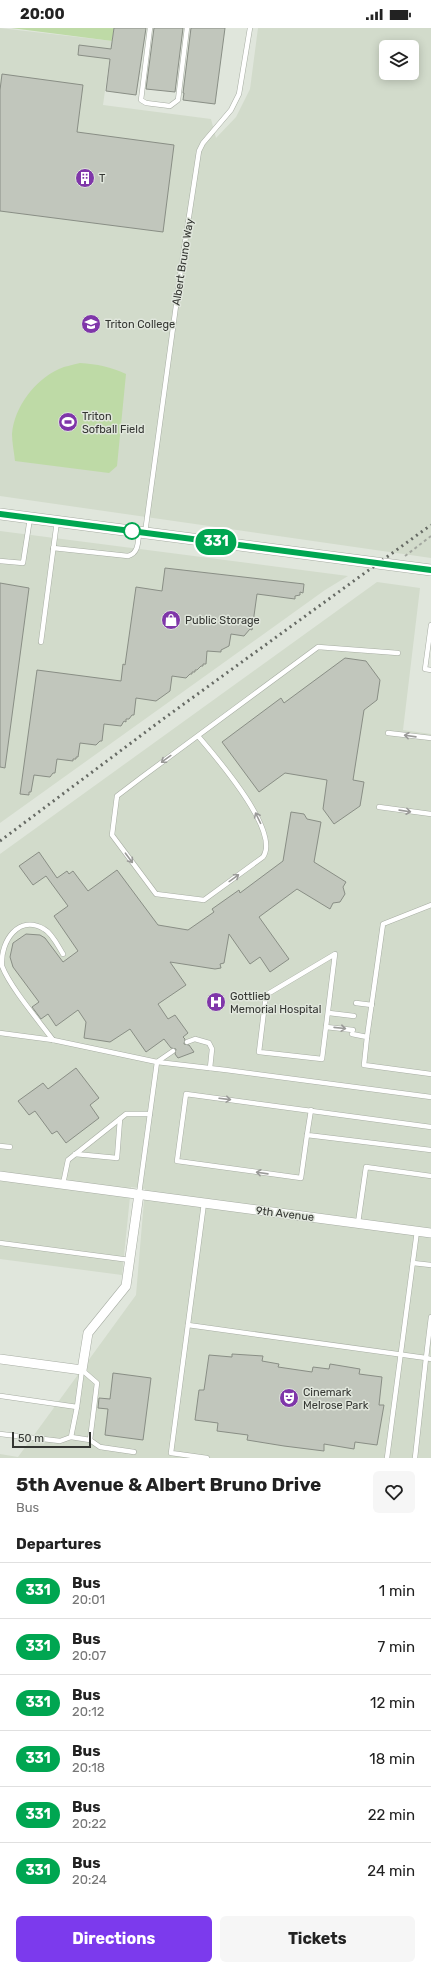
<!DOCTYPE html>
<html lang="en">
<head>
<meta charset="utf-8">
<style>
  body { margin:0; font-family:Rubik,sans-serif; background:#f6f6f6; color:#222; height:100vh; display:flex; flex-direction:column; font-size:15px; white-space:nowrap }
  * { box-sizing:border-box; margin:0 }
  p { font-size:13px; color:#767676 }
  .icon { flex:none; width:22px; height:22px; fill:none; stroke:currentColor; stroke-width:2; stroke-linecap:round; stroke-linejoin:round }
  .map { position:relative; height:1430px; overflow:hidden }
  .panel { display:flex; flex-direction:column; background:#fff; flex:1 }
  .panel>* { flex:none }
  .badge { padding:0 8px; border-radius:13px; font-size:14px; line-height:26px }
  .controls { position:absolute; left:379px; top:12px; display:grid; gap:8px }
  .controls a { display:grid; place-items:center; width:40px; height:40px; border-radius:6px; background:#fff; box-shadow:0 2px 10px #0003; font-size:20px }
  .scale { position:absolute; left:12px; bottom:10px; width:79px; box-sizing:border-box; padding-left:4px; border:2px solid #343632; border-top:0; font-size:11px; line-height:14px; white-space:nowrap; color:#343632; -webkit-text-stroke:3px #e0e6dc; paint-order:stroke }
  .map>.badge { position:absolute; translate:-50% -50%; box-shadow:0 0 0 2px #fff }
  h2 { padding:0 16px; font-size:15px; line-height:36px }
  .round { display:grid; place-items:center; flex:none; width:42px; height:42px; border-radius:6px; background:#f6f6f6 }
  .summary { display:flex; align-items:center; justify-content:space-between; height:68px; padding:0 16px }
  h1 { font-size:19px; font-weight:700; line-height:30px }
  .button { display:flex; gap:8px; margin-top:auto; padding:8px 16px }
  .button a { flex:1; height:46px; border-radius:6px; background:#7c3aed; color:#fff; font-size:16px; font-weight:700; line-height:46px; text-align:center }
  .button a+a { background:#f6f6f6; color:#222 }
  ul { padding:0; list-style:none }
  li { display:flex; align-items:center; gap:12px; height:56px; padding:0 16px; border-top:1px solid #e0e0e0 }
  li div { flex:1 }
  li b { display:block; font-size:15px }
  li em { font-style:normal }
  li .badge { min-width:44px; font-weight:700; text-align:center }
  .status { display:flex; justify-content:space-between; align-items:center; height:28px; padding:0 20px; background:#fff; direction:ltr }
  .status svg { height:11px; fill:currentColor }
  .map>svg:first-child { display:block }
  .built { fill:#d2dbcb; fill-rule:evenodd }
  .green { fill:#bedaa6 }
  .building { fill:#c1c6bc; stroke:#898e85 }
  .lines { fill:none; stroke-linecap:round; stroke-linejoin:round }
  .service-casing { stroke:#a7ada3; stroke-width:5.5 }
  .minor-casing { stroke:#a7ada3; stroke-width:10 }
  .tertiary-casing { stroke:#a7ada3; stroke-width:12 }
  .path { stroke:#a3a79f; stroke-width:2; stroke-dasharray:3 3; stroke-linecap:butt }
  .service { stroke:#fff; stroke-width:4.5 }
  .minor { stroke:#fff; stroke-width:9 }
  .tertiary { stroke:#fff; stroke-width:11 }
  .rail { stroke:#666a64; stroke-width:3; stroke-dasharray:2 4; stroke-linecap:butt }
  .oneway { stroke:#9a9a98 }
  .line-casing { stroke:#fff; stroke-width:9 }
  .line { stroke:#00a651; stroke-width:6 }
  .stop-dot { fill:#fff; stroke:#00a651; stroke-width:2 }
  .labels { text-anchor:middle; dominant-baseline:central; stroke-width:3; stroke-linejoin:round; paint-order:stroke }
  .poi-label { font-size:11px; fill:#343632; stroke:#e0e6dc; text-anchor:start }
  .street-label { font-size:11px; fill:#343632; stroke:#e0e6dc }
</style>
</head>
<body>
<div class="status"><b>20:00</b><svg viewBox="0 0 49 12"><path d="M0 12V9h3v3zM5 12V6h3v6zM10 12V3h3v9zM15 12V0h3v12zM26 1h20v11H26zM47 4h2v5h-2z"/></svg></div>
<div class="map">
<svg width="431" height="1430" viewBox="0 0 431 1430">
  <rect width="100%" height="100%" fill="#e0e6dc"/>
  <g class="built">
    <path d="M0 0 112 13 103 77 211 91 216 110 236 89 250 61 258 0H431V530L0 468ZM386 19H412V45H386Z"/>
    <path d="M0 503 348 548 325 562 0 795Z"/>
    <path d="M377 554 420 560 403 702 431 706V1430H0V1426L18 1429 136 1267 145 1161 131 1159 122 1247 0 1231V826Z"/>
  </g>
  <g class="green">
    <path d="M11 0H114L112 13Z"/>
    <path d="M80 335C97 336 111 339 126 346L117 438 109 445 15 433C14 424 12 414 12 406 14 379 35 352 59 341 65 338 73 337 80 335Z"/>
  </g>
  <g class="building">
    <path d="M114 0H146L136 67 106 63 110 31 78 27 79 17 111 21Z"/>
    <path d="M154 0H183L175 64 146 61Z"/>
    <path d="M191 0H225L215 76 183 72 184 65H183Z"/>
    <path d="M2 46 83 57 77 104 174 117 163 204 0 183V62Z"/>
    <path d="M165 540 304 556 303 565 300 564V567L295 568V571L257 566 252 602 250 601 244 608 231 606 229 618 221 622V624L207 623 206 636H203V638H201L197 642H195V644H192V646H190L186 650 172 648 170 663 156 673 136 670 134 687H132L129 691H126V694L124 693 121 698 104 696 102 713H100L96 717 80 715 78 729H76V731H73V733L57 731 55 745H53L50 749 34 747 31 764H29V767L20 766 37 642 121 653 123 636 125 637 136 559 162 563Z"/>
    <path d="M0 555 29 560 5 740 0 739Z"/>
    <path d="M345 630 366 633 380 652 377 672 364 682 353 752 364 754 360 778 334 796 323 781 327 752 285 745 259 764 222 714 281 670 284 675Z"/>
    <path d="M291 784 304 786 307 791 321 794 314 834 346 854 343 859 345 866 340 874 333 875 330 881 297 861 259 889 289 931 270 944 260 929 250 936 229 906 224 935 220 936 221 940 215 941 170 934 186 957 158 976 168 991 175 987 188 1005 183 1009 185 1011 184 1016 189 1017 194 1024 178 1030 175 1026 176 1021 171 1020 164 1011 146 1024 130 1001 110 1014 84 1010 86 994 78 982 56 998 48 986 41 991 32 979 39 974 13 939 10 929 13 915 26 906 40 907 45 910 63 934 78 923 54 888 68 878 46 848 33 857 19 838 39 824 57 850 67 843 69 846 73 843 88 863 117 842 158 897 188 902 214 884 212 881 239 862 240 865 283 833Z"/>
    <path d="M76 1040 99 1070 90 1077 99 1090 66 1115 57 1103 52 1106 35 1083 29 1087 18 1073 43 1055 48 1061Z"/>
    <path d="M232 1326 263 1328 262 1333 279 1336 278 1339 312 1344 313 1339 329 1341 330 1336 360 1341 359 1346 382 1349 379 1377H384L377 1417 355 1414 354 1421 324 1416V1423L284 1418 247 1412 248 1407 217 1403 218 1395 195 1392 199 1362H204L209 1327 232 1329Z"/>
    <path d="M113 1345 151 1350 143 1412 105 1407 108 1381 98 1380 99 1370 110 1371Z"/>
  </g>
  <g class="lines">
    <g class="service-casing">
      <g id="service">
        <path d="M150 0 141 72 146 75 170 78 178 72 187 0"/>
        <path d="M145 505 181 241 199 123 203 115 231 82 239 66 250 0"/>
        <path d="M53 520 128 528C139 525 138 513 139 504"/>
        <path d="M0 533 23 535 30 490"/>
        <path d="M431 597 425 641 431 642"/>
        <path d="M41 614 57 493"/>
        <path d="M388 705 431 710"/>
        <path d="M198 708C215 728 281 803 263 829L204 872 156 866 112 807 117 768 142 749 318 619 398 625"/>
        <path d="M379 779 431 786"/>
        <path d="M335 926 322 1031 259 1024 266 967Z"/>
        <path d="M356 975 372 977"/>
        <path d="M329 985 354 988"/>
        <path d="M326 999 353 1002"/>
        <path d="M0 1005 53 1012 157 1034 226 1042 431 1069"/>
        <path d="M352 1006 367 1009 364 1037 431 1046"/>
        <path d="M367 1009 383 896 431 877"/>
        <path d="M53 1012C39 993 10 959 2 938 0 913 19 886 44 901 52 905 58 918 63 926"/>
        <path d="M187 1014 195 1011 209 1015 212 1021 210 1040"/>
        <path d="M311 1082 307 1107 431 1122"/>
        <path d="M307 1107 301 1150 177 1133 186 1066 431 1099"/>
        <path d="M0 1118 10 1119"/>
        <path d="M75 1126 117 1130 120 1091"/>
        <path d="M63 1156 68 1132 126 1086H150"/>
        <path d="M139 1166 157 1034 173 1023"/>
        <path d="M204 1175 171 1425 207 1430"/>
        <path d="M358 1195 366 1139 431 1148"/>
        <path d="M0 1215 130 1232"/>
        <path d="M413 1235 431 1237"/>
        <path d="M431 1289 426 1330 431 1331"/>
        <path d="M188 1297 426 1330 415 1430"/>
        <path d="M1 1368 77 1379 82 1342"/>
        <path d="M0 1406 60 1413 71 1409 77 1379"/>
        <path d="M71 1409 90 1412 97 1355 82 1342"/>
        <path d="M90 1412 100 1419 134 1424"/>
        <path d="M387 1430 417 1203"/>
      </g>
    </g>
    <g class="minor-casing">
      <g id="minor">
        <path d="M0 1148 431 1205"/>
        <path d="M0 1331 82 1342 88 1305 126 1258 139 1166"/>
      </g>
    </g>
    <g class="tertiary-casing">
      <path id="tertiary" d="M0 486 431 542"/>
    </g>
    <path class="path" d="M405 528 431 508"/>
    <use href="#service" class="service"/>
    <use href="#minor" class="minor"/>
    <use href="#tertiary" class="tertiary"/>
    <path class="rail" d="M0 813 159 694 431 497"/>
  </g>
  <defs><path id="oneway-shaft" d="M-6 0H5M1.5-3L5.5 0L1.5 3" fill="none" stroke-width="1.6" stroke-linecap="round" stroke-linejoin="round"/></defs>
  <g class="oneway">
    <use href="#oneway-shaft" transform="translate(410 708) rotate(-172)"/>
    <use href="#oneway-shaft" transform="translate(166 731) rotate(144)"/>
    <use href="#oneway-shaft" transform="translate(405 783) rotate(8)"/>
    <use href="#oneway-shaft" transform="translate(258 790) rotate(-116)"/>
    <use href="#oneway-shaft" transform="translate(129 830) rotate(53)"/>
    <use href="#oneway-shaft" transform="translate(234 850) rotate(-36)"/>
    <use href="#oneway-shaft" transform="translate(340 1000) rotate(6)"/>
    <use href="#oneway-shaft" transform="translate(225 1071) rotate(7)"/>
    <use href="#oneway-shaft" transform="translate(262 1145) rotate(-172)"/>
  </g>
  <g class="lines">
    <g class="line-casing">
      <path id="line" d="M0 486 431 542"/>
    </g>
    <use href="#line" class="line"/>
  </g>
  <defs>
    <g id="building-disc" transform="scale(1)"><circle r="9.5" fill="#7f36a9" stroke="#e0e6dc"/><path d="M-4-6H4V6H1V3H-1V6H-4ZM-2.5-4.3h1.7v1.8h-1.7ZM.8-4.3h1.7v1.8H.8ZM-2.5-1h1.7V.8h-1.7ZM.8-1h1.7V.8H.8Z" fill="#fff"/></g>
    <g id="university-disc" transform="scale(1)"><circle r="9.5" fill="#7f36a9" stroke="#e0e6dc"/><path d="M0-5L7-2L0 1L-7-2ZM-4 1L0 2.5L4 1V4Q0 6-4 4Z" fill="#fff"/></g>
    <g id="stadium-disc" transform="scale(1)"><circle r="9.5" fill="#7f36a9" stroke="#e0e6dc"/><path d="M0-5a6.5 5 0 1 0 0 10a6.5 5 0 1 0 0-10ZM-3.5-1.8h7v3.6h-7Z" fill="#fff"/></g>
    <g id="shop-disc" transform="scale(1)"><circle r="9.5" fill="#7f36a9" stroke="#e0e6dc"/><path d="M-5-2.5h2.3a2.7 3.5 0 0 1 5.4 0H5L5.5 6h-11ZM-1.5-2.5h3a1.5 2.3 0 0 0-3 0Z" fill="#fff"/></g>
    <g id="hospital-disc" transform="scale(1)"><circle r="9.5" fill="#7f36a9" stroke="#e0e6dc"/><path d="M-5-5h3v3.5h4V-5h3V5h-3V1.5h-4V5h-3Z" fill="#fff"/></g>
    <g id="theatre-disc" transform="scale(1)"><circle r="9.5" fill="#7f36a9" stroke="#e0e6dc"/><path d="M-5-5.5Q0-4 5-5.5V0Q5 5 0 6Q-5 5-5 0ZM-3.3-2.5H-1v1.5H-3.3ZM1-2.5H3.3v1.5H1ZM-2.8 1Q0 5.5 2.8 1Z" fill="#fff"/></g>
  </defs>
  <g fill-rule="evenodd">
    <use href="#building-disc" x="85" y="150"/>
    <use href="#university-disc" x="91" y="296"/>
    <use href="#stadium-disc" x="68" y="394"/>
    <use href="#shop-disc" x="171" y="592"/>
    <use href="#hospital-disc" x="216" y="974"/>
    <use href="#theatre-disc" x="289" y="1370"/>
  </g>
  <circle class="stop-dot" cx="132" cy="503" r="8"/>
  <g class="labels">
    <g class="poi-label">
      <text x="99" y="150">T</text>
      <text x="105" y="296">Triton College</text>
      <text x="82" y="388">Triton<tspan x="82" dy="13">Sofball Field</tspan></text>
      <text x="185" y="592">Public Storage</text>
      <text x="230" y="968">Gottlieb<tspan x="230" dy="13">Memorial Hospital</tspan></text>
      <text x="303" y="1364">Cinemark<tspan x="303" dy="13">Melrose Park</tspan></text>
    </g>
    <g class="street-label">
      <text transform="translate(183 234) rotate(-81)">Albert Bruno Way</text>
      <text transform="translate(285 1186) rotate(7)">9th Avenue</text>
    </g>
  </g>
</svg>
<div class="controls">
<a><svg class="icon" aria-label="layers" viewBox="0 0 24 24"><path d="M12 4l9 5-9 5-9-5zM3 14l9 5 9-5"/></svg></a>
</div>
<div class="scale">50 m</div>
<b class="badge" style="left:216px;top:514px;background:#00a651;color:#fff">331</b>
</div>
<section class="panel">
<div class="summary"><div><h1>5th Avenue &amp; Albert Bruno Drive</h1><p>Bus</p></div><a class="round"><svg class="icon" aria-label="heart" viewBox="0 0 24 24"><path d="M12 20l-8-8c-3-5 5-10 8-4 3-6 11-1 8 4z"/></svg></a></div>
<h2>Departures</h2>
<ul>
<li><span class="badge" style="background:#00a651;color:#fff">331</span><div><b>Bus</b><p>20:01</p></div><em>1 min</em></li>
<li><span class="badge" style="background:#00a651;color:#fff">331</span><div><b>Bus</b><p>20:07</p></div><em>7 min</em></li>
<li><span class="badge" style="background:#00a651;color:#fff">331</span><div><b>Bus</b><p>20:12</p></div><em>12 min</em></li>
<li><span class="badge" style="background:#00a651;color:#fff">331</span><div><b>Bus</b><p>20:18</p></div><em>18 min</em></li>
<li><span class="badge" style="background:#00a651;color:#fff">331</span><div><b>Bus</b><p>20:22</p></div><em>22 min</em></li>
<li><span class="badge" style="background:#00a651;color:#fff">331</span><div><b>Bus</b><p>20:24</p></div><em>24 min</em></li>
</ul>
<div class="button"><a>Directions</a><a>Tickets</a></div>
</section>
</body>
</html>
